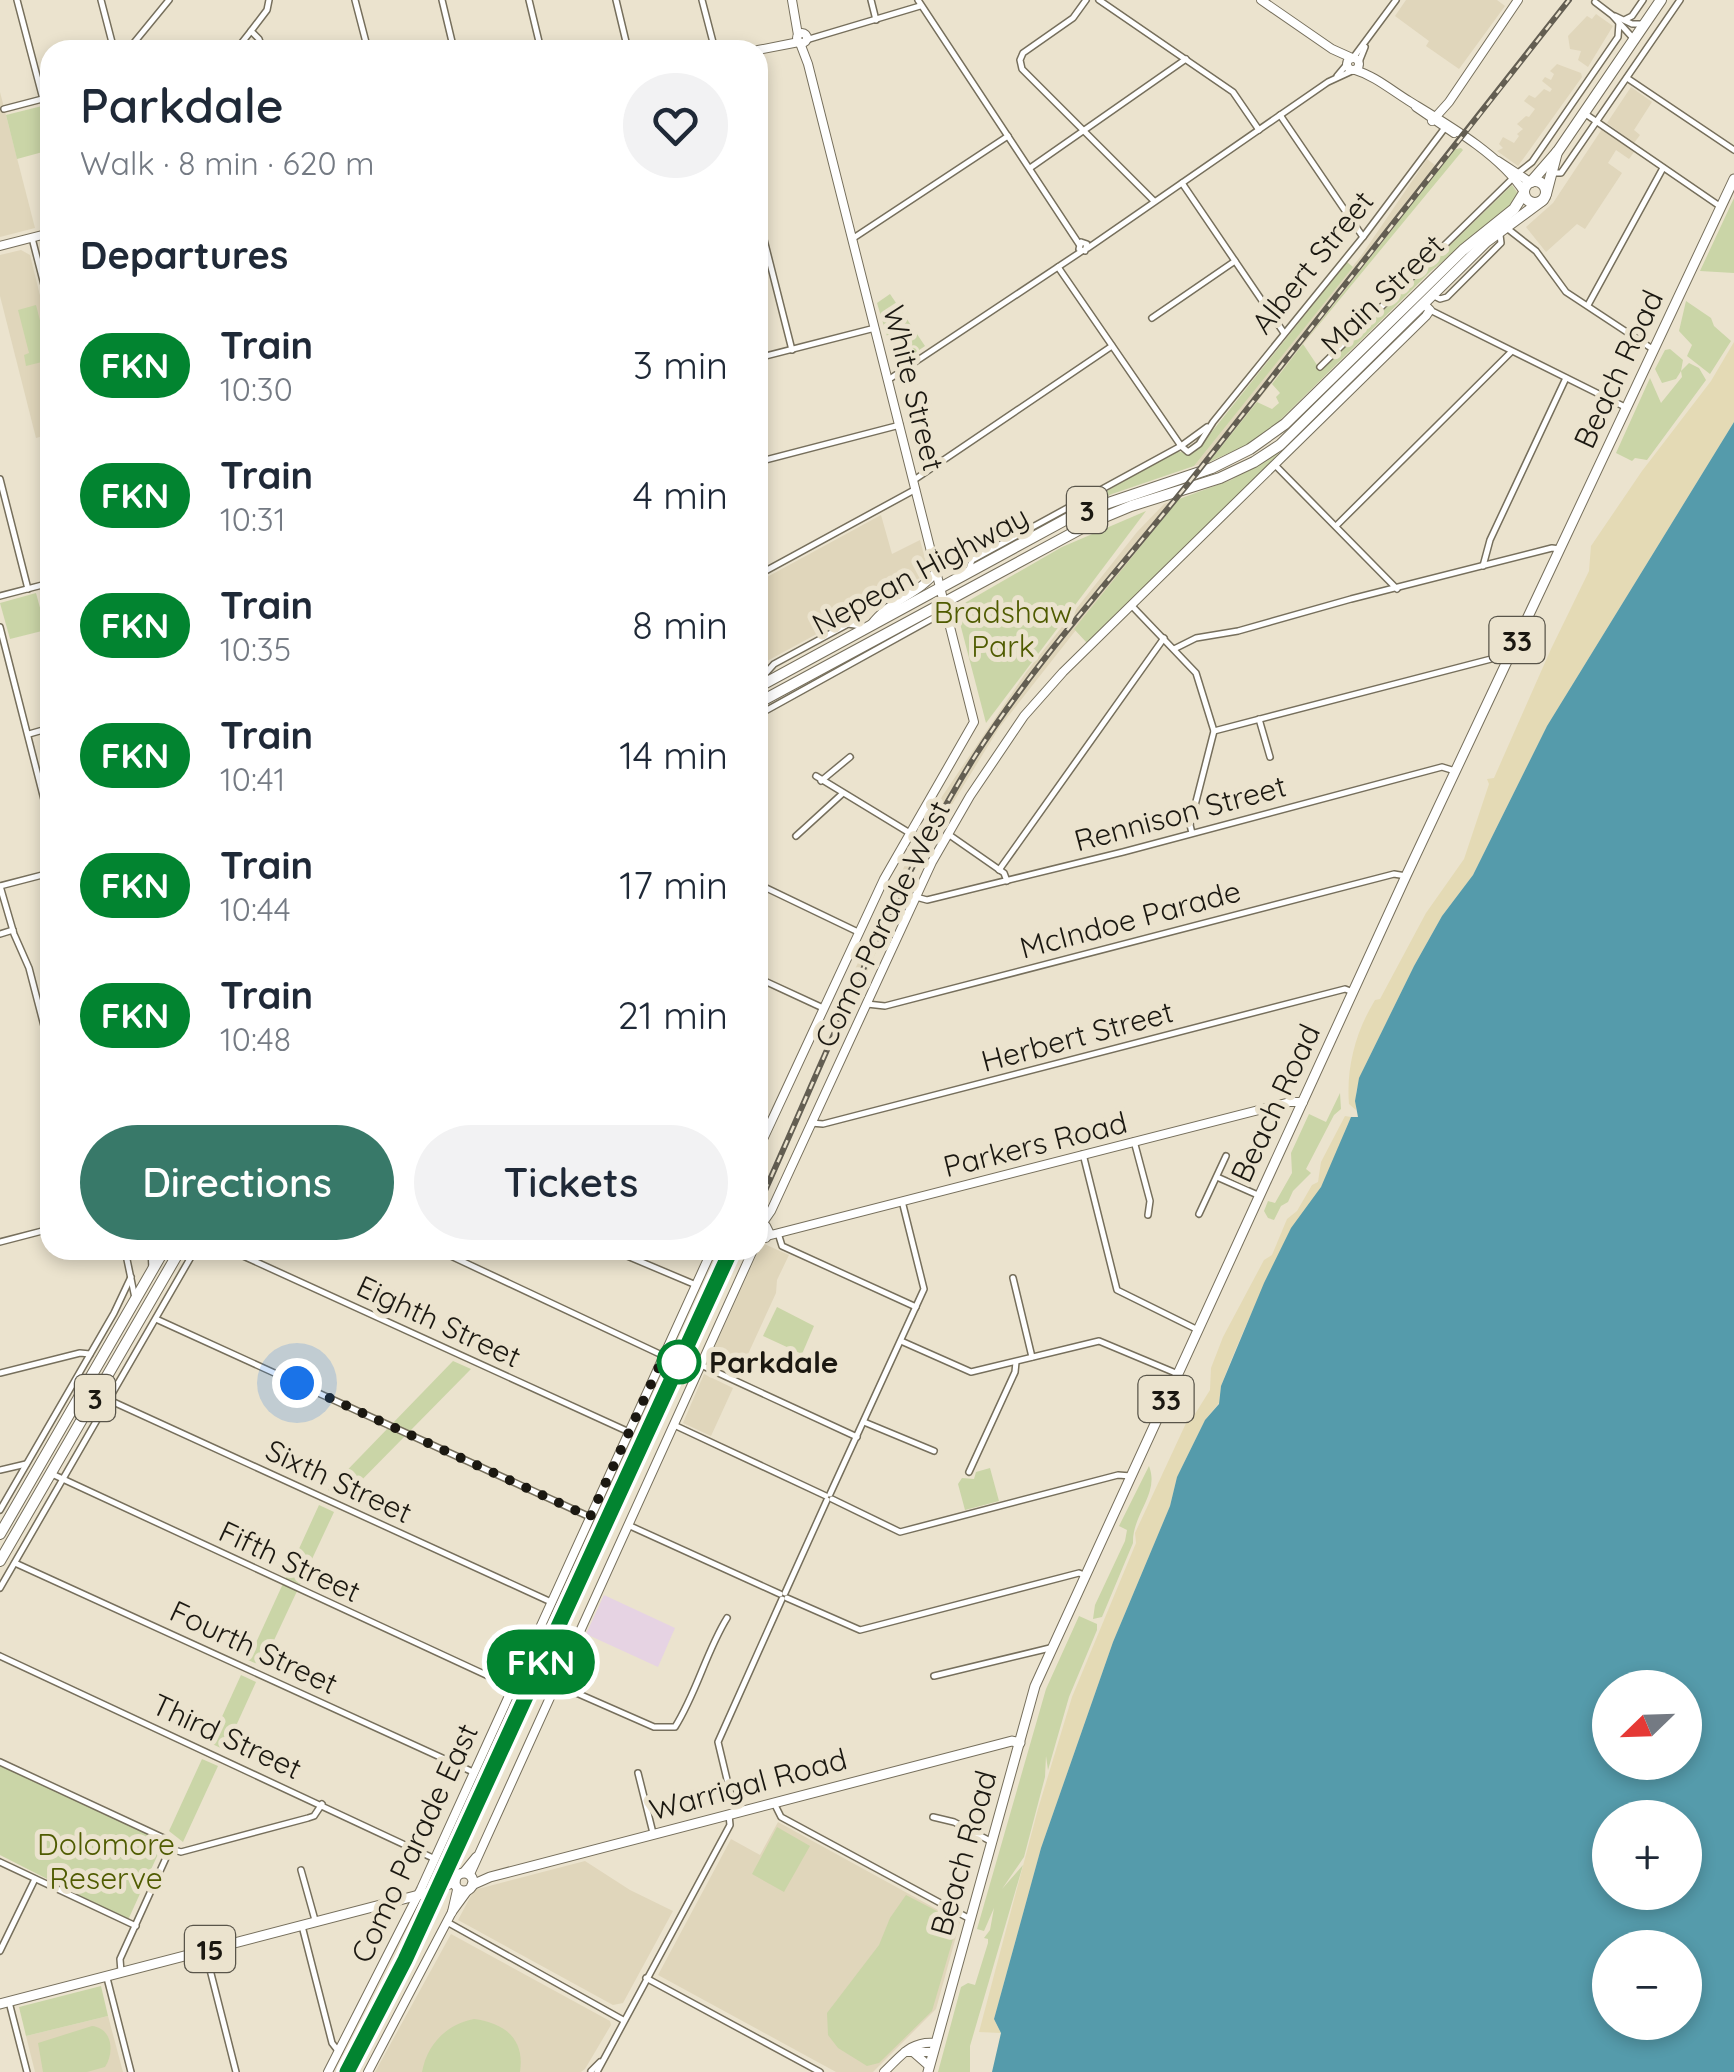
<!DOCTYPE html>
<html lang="en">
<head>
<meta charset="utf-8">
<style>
  body { margin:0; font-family:Quicksand,sans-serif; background:#f2f2f3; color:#1f2937; height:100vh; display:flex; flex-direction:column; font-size:38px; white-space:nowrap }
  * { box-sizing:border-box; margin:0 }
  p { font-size:32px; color:#747a83 }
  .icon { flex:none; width:55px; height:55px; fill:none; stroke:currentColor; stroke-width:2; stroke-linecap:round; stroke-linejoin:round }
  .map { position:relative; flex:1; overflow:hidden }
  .panel { position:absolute; left:40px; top:40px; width:728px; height:1220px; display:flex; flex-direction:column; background:#fff; border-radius:30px; box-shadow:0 5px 15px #0003 }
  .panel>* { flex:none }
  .badge { padding:0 20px; border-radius:32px; font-size:35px; line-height:65px }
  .needle { width:65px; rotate:247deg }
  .fabs { position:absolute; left:1592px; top:1670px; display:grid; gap:20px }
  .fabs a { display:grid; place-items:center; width:110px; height:110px; border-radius:50%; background:#fff; box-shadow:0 5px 15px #0003; font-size:50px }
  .you { position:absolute; width:50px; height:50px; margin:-25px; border:8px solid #fff; border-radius:50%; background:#1a73e8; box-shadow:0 0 0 15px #1a73e833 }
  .map>.badge { position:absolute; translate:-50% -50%; box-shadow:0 0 0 5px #fff }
  h2 { padding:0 40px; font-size:38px; line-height:90px }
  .round { display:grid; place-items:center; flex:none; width:105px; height:105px; border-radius:52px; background:#f2f2f3 }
  .headline { display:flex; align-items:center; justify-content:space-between; height:170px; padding:0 40px }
  h1 { font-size:48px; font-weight:600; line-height:75px }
  .button { display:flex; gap:20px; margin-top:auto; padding:20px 40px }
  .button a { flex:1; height:115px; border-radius:60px; background:#387969; color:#fff; font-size:40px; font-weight:600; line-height:115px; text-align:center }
  .button a+a { background:#f2f2f3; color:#1f2937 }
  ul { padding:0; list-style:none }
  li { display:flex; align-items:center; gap:30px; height:130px; padding:0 40px }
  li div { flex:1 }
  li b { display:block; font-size:38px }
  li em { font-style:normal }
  li .badge { min-width:110px; font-weight:700; text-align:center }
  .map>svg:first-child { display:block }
  .built { fill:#e0d6bb }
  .medical { fill:#e6d3e3 }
  .green { fill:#cad5a7 }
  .sand { fill:#e4dab5 }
  .water { fill:#559bab; fill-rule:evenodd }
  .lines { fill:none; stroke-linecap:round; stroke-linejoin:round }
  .street-casing { stroke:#766f5c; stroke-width:8 }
  .secondary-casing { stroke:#766f5c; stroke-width:10 }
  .primary-casing { stroke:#766f5c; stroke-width:11 }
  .highway-casing { stroke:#766f5c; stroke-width:12 }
  .street { stroke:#fff; stroke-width:5 }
  .secondary { stroke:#fff; stroke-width:8 }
  .primary { stroke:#fff; stroke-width:9 }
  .highway { stroke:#fff; stroke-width:10 }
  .rail-casing { stroke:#635e52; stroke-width:6 }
  .rail { stroke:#ebe3ce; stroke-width:2.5; stroke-dasharray:8; stroke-linecap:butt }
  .line-casing { stroke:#fff; stroke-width:22 }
  .line { stroke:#028430; stroke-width:15 }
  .walk { stroke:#1b1811; stroke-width:10; stroke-dasharray:0 18 }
  .stop-dot { fill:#fff; stroke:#028430; stroke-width:5 }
  .labels { text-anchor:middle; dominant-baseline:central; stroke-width:10; stroke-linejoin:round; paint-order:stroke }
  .shield { fill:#ebe3ce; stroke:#59554a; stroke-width:2.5 }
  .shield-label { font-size:28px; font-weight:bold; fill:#1b1811 }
  .street-label { font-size:30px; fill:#1b1811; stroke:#ebe3ce }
  .park-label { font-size:30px; fill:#4f5b00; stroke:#ebe3ce }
  .stop-label { font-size:30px; font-weight:bold; fill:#1b1811; stroke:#ebe3ce; text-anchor:start }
</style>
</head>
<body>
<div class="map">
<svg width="1734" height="2072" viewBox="0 0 1734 2072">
  <rect width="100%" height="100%" fill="#ebe3ce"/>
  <g class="built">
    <path d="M1406 0H1497L1505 6 1459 69 1426 46 1429 41 1395 16Z"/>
    <path d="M1596 14 1613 26 1588 67 1578 60 1581 51 1570 49 1568 36 1587 16 1592 19Z"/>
    <path d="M1557 64 1581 73 1582 77 1518 166 1497 151 1503 148 1499 144 1503 137 1514 143 1519 136 1517 134 1523 129 1517 124 1526 116 1529 117 1535 109 1524 101 1529 95 1535 98 1544 89 1550 92 1552 89 1542 81 1545 77 1551 80 1554 74 1550 71Z"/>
    <path d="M1631 87 1652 102 1634 130 1640 135 1634 143 1607 123Z"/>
    <path d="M0 92 35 228 0 237Z"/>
    <path d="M1602 129 1634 152 1629 159 1616 150 1608 163 1622 173 1585 229 1577 224 1546 252 1526 227 1553 203Z"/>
    <path d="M1427 159 1439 168 1391 234 1209 462 1194 466 1361 256Z"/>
    <path d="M21 250 30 255 50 336V434L36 438 0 296V255Z"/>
    <path d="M1179 499 999 728 922 853 850 1008 844 999 856 967 918 838 943 795 1027 671 1137 532 1164 504Z"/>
    <path d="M881 515 892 554 920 540 929 573 758 666V582Z"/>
    <path d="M762 1243 789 1255 777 1280 776 1293 737 1378 707 1364Z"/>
    <path d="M704 1374 733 1388 711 1436 683 1423Z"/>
    <path d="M778 1822 960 1922 936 2009 873 2072H836L658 1975 731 1839 760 1855Z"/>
    <path d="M585 1861 630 1890 673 1911 623 2003 613 2005 458 1920 474 1890Z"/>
    <path d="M451 1934 610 2021 611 2025 585 2069 581 2072H375Z"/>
    <path d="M108 2016 123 2072H35L26 2036Z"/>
  </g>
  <path class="medical" d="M604 1595 675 1628 658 1667 586 1634Z"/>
  <g class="green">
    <path d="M50 104V150L17 159 6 115Z"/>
    <path d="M1461 148 1463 150 1303 344 1321 371 1512 185 1519 195 1510 207 1431 271 1273 427 1249 444 1209 462 1257 402 1272 409 1279 403 1276 397 1280 393 1272 384C1332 306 1394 229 1452 150Z"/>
    <path d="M1734 198V273L1700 271Z"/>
    <path d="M1347 262 1353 267 1194 466 1112 494 1062 517 1176 451 1191 454 1198 449Z"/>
    <path d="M890 294 925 346 896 366 877 303Z"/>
    <path d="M1686 301 1711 318 1714 326 1731 341 1710 374 1687 356 1692 345 1679 331Z"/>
    <path d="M36 305 50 360 26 366 24 355 29 353 18 310Z"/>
    <path d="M1670 349 1683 360 1681 371 1689 363 1699 368 1706 380 1647 460 1635 458 1632 461 1616 453 1650 378 1661 403 1682 377 1681 371 1676 379 1662 383 1655 369 1665 350Z"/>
    <path d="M1292 439 1235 500 1087 643 1074 629 1179 499 1231 480 1262 462Z"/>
    <path d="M1146 511 986 723 956 608 1062 547Z"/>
    <path d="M36 593 46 630 10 639 0 603Z"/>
    <path d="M1340 1093 1341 1109 1334 1115 1306 1169 1311 1173 1293 1191 1288 1202 1281 1206 1274 1220 1268 1218 1264 1211 1268 1201 1275 1203 1292 1173 1291 1153 1309 1114 1326 1122Z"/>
    <path d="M777 1307 814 1326 802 1354 763 1336Z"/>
    <path d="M453 1361 471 1369 344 1498 328 1490Z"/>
    <path d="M1149 1466C1160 1494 1132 1514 1133 1543L1102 1617 1093 1619 1095 1605 1125 1541 1127 1530 1119 1526Z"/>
    <path d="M990 1468 999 1501 965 1510 958 1484 962 1478 974 1479 976 1472Z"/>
    <path d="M319 1505 334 1512 262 1666 248 1660Z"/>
    <path d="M1079 1616 1097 1624V1630L1069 1697 1048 1770 1046 1756 1045 1777 1024 1857 1002 1889 1023 1865 970 2046V2072H938L961 1987 968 1983 975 1985 988 1943V1939L984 1938 990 1930 994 1908 984 1931 977 1929 1046 1689Z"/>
    <path d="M241 1675 256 1682 225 1750 210 1743Z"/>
    <path d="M202 1759 218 1766 183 1842 169 1831Z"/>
    <path d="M0 1765 164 1841 128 1920 0 1855Z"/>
    <path d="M777 1827 810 1846 784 1892 752 1874Z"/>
    <path d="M906 1895 958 1922 932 2011 879 2063 867 2066 838 2048 828 2035 827 2013 879 1945 890 1918Z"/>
    <path d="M101 1986 108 2016 26 2036 19 2007Z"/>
    <path d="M474 2019C505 2023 525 2039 520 2072H422C427 2044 447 2024 474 2019Z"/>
    <path d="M92 2026C112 2028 115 2052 105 2067L87 2072H43L38 2043Z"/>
  </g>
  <g class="sand">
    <path d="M1734 342V422L1547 726 1473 875 1442 916 1414 966 1363 1070 1356 1092V1110L1349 1104C1346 1067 1356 1031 1375 1000L1380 999 1426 913 1464 859 1489 784 1487 779 1494 778 1551 649 1589 571 1591 546 1642 471 1711 381Z"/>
    <path d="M1345 1116 1351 1117C1341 1138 1332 1170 1320 1189 1279 1251 1248 1316 1221 1386L1219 1403 1205 1420 1177 1477 1170 1506 1113 1642 1041 1848 994 2019 1001 2033 979 2032 1038 1809 1072 1697 1136 1543 1135 1533 1187 1421 1190 1422 1210 1390 1211 1368 1223 1337 1264 1260 1272 1255 1287 1219 1297 1211 1312 1185 1318 1182 1321 1162Z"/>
  </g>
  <path class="water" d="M1734 422V2072H992L1001 2033 994 2019 1041 1848 1113 1642 1170 1506 1177 1477 1205 1420 1219 1404 1221 1386 1264 1283 1291 1228 1321 1187 1351 1117H1358L1355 1101 1359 1078 1414 966 1442 916 1473 875 1547 726ZM1610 1688H1685V1762H1610ZM1610 1818H1685V1892H1610ZM1610 1948H1685V2022H1610Z"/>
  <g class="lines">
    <g class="street-casing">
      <g id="street">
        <path d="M17 0 43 99"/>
        <path d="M101 0 114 50"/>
        <path d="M355 0 368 50"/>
        <path d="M442 0 454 50"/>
        <path d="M529 0 541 50"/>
        <path d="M616 0 628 50"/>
        <path d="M702 0 715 50"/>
        <path d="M871 0 876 20"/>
        <path d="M918 0 1079 244"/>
        <path d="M1086 0 1073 18 1023 53 1020 60 1022 69 1154 201"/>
        <path d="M1099 0 1233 92 1259 130"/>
        <path d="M1595 2 1612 15 1632 37"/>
        <path d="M1615 16 1632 24H1643"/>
        <path d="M1626 19 1632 16 1643 0"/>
        <path d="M806 40 920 6"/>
        <path d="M128 50 169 0"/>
        <path d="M236 50 251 31"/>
        <path d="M263 50 259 39 251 31 267 10 269 0"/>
        <path d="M1353 58 1396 0"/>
        <path d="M1359 62 1365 47"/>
        <path d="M1337 76 1347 64"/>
        <path d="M1627 78 1734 150"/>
        <path d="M4 109 50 97"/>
        <path d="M1584 113 1721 207"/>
        <path d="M1280 115 1363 237"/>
        <path d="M1030 168 1186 59"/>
        <path d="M1518 173 1532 162 1618 37 1619 23"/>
        <path d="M1551 173H1561L1680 0"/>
        <path d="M1182 183 1284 333"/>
        <path d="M758 216 792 350"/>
        <path d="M1508 229 1536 251 1566 292 1654 350"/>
        <path d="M32 238 50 308"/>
        <path d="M852 239 1008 136"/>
        <path d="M1081 242 1087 244 1085 251 1079 249Z"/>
        <path d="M1088 248 1328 82 1354 70"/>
        <path d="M1058 267 1181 446"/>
        <path d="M1434 296 1440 299 1447 297 1501 243 1500 235"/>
        <path d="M1588 305 1663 168"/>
        <path d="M1430 310 1627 408"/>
        <path d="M1152 318 1235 261"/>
        <path d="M758 358 875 328"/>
        <path d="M1320 367 1513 178"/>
        <path d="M888 380 1082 251"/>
        <path d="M1181 446 1188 452 1199 444 1213 422 1363 237 1444 129"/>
        <path d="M758 462 900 425"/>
        <path d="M1275 465 1397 589"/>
        <path d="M0 479 28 589"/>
        <path d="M914 480 1112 346"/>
        <path d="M1336 526 1511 352"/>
        <path d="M1483 566 1490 540 1566 378"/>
        <path d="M968 572 972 560 1181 446 1207 427"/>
        <path d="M758 575 916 489"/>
        <path d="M0 596 50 583"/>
        <path d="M1131 605 1196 673 1214 731 1190 825 1192 833"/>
        <path d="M0 627 50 823"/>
        <path d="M1174 649 1196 638 1238 631 1351 599 1552 548 1560 549"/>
        <path d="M765 680V674L774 664 848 624 868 627"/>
        <path d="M758 715 946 611"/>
        <path d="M1259 719 1270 757"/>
        <path d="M1214 731 1495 658 1506 660"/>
        <path d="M29 734 50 728"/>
        <path d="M816 776 908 832"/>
        <path d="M821 781 850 757"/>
        <path d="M948 834 1004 873 1007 881"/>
        <path d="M796 836 842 794"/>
        <path d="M999 870 1164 638"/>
        <path d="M758 884 858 932"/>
        <path d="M0 886 14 934 29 968 50 1049"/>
        <path d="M0 886 50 873"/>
        <path d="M916 897 927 900 1123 852 1442 767 1455 771"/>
        <path d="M0 934 13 930"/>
        <path d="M758 978 823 1008"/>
        <path d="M867 1004 885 1006 1394 874 1406 876"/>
        <path d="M811 1123 823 1124 1345 989 1353 992"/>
        <path d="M1134 1141 1150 1201 1148 1215"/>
        <path d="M1083 1154 1117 1290 1198 1330"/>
        <path d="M1217 1177 1260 1196"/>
        <path d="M1199 1214 1226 1156"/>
        <path d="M778 1233 782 1246 916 1307"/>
        <path d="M0 1242 50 1229"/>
        <path d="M125 1250 135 1298"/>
        <path d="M151 1250 152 1268"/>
        <path d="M230 1250 629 1432"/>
        <path d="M438 1250 664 1356"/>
        <path d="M613 1250 696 1285"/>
        <path d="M1013 1278 1032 1357"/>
        <path d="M156 1319 590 1517"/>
        <path d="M901 1341 971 1372 1099 1341 1178 1374"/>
        <path d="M701 1365 857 1437"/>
        <path d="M0 1373 80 1353 90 1354"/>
        <path d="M109 1400 551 1602"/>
        <path d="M864 1422 934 1451"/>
        <path d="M674 1425 826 1496"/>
        <path d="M0 1470 26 1464"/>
        <path d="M969 1472 1015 1372 1016 1362"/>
        <path d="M52 1474 512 1687"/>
        <path d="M830 1494 924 1289 902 1201"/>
        <path d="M832 1499 900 1532 1118 1475 1131 1476"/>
        <path d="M0 1510 114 1313 131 1277"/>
        <path d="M628 1525 780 1594"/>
        <path d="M15 1563 473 1772"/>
        <path d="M0 1588 195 1250"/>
        <path d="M785 1593 827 1500"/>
        <path d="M787 1598 860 1630 1079 1573 1084 1575"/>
        <path d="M0 1656 433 1858"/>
        <path d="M934 1676 1050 1648"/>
        <path d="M556 1684 654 1727H675C697 1692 706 1652 727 1618"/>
        <path d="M0 1762 170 1841V1849L120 1959 121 1972"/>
        <path d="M638 1773 653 1833"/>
        <path d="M774 1803 781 1817 970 1919"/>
        <path d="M735 1813 718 1742 782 1599"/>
        <path d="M933 1817 954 1822 992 1842"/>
        <path d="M171 1849 181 1852 308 1818 314 1816 322 1804"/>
        <path d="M0 1862 136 1926"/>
        <path d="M301 1870 315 1920"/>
        <path d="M447 1922 623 2020"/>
        <path d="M302 1926 332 2043 339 2052"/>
        <path d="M205 1950 236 2072"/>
        <path d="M0 1951 35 1879"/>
        <path d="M107 1978 131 2072"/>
        <path d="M646 1978 820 2072"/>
        <path d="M9 2002 27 2072"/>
        <path d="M591 2071 600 2062"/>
        <path d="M597 2072 730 1825 729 1815"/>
      </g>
    </g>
    <g class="secondary-casing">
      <g id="secondary">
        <path d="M792 0 798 35"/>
        <path d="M1261 0 1332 49 1352 58"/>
        <circle cx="802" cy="38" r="5"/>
        <path d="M758 50 799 42"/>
        <circle cx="1353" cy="64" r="6"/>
        <path d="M1355 70C1375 76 1391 90 1409 101 1445 123 1501 155 1524 192"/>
        <path d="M1416 107 1454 133"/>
        <path d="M1432 121 1449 102 1518 0"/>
        <path d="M1498 161 1530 182"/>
        <path d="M0 246 50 233"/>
        <path d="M871 625C888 601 919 594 936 572"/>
        <path d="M758 1150 884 879 974 722 808 64 800 43"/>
        <path d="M762 1224 771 1211 932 862 970 796 1024 716 1063 672 1426 316 1430 310 1424 304"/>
        <path d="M767 1236 1290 1102H1303"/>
        <path d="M758 1238H766L769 1232 766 1226 759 1225"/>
        <path d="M463 1873 476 1857"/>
        <path d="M470 1874 753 1250"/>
        <path d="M452 1912 457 1890"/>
        <path d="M905 2052H933"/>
        <path d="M913 2052 929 2066"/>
        <path d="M328 2072 421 1889 712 1250"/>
        <path d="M368 2072 452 1912 468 1890"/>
        <path d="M884 2072C901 2056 911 2040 936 2043"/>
      </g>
    </g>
    <g class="primary-casing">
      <g id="primary">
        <circle cx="464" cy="1882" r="9"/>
        <path d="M472 1885 490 1877 1012 1741 1020 1743"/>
        <path d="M0 2004 438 1890 455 1881"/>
        <path d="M928 2072 1035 1686 1406 876 1734 179"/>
      </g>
    </g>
    <g class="highway-casing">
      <g id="highway">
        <circle cx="1535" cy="192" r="11"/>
        <path d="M1531 182 1558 151 1661 0"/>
        <path d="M1546 194 1557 152"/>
        <path d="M758 687 1076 514 1212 468 1250 449 1285 424 1463 250 1514 209 1524 193"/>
        <path d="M758 703 1095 521 1131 506 1220 478 1254 462 1280 445 1486 242 1543 200"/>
        <path d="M0 1534 164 1250"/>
        <path d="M0 1561 180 1250"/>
      </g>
    </g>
    <use href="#street" class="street"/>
    <use href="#secondary" class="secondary"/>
    <use href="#primary" class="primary"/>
    <use href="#highway" class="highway"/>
    <g class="rail-casing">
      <g id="rail">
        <path d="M758 1206C827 1055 887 897 975 756 1040 654 1124 565 1199 470 1323 313 1447 157 1569 0"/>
        <path d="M352 2072 419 1943 737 1250"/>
      </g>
    </g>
    <use href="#rail" class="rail"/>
  </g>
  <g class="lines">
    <g class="line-casing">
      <path id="line" d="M347 2072 405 1960 731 1250"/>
    </g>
    <use href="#line" class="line"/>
    <path class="walk" d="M297 1383 590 1517 664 1356 679 1362"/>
  </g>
  <circle class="stop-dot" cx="679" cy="1362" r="20"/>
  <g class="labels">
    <g class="shield">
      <rect x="1067" y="487" width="40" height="46" rx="8"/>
      <rect x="1489.5" y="617" width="55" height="46" rx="8"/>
      <rect x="75" y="1375" width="40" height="46" rx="8"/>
      <rect x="1138.5" y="1376" width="55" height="46" rx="8"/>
      <rect x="185" y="1926" width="50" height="46" rx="8"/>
    </g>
    <g class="shield-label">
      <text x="1087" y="510">3</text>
      <text x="1517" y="640">33</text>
      <text x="95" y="1398">3</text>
      <text x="1166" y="1399">33</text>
      <text x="210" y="1949">15</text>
    </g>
    <g class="street-label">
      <text transform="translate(1312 262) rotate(-51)">Albert Street</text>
      <text transform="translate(1382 294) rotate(-44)">Main Street</text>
      <text transform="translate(1618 369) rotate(-65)">Beach Road</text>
      <text transform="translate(914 388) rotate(76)">White Street</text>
      <text transform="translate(920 570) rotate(-28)">Nepean Highway</text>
      <text transform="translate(1180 813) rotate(-15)">Rennison Street</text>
      <text transform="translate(1130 919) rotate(-15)">McIndoe Parade</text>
      <text transform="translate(882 924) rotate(-64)">Como Parade West</text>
      <text transform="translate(1077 1036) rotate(-15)">Herbert Street</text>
      <text transform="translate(1275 1103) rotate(-65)">Beach Road</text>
      <text transform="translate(1035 1144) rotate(-14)">Parkers Road</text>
      <text transform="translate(439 1321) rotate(25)">Eighth Street</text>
      <text transform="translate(339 1481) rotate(25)">Sixth Street</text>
      <text transform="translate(290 1561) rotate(25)">Fifth Street</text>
      <text transform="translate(254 1647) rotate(25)">Fourth Street</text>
      <text transform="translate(227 1736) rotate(25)">Third Street</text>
      <text transform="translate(748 1784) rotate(-15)">Warrigal Road</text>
      <text transform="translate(414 1843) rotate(-65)">Como Parade East</text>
      <text transform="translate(963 1853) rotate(-74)">Beach Road</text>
    </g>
    <g class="park-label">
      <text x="1003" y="612">Bradshaw<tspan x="1003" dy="34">Park</tspan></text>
      <text x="106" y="1844">Dolomore<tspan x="106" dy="34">Reserve</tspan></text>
    </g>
    <g class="stop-label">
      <text x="709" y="1362">Parkdale</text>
    </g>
  </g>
</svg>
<div class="fabs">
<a><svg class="needle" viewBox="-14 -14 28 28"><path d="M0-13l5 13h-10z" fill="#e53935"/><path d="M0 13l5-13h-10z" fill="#747a83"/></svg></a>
<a>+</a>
<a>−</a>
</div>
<div class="you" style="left:297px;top:1383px"></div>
<b class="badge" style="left:541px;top:1662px;background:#028430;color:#fff">FKN</b>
<section class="panel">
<div class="headline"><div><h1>Parkdale</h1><p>Walk · 8 min · 620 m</p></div><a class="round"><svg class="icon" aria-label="heart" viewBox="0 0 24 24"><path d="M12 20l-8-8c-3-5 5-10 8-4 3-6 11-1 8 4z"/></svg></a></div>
<h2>Departures</h2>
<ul>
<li><span class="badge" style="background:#028430;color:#fff">FKN</span><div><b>Train</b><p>10:30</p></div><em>3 min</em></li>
<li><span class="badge" style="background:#028430;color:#fff">FKN</span><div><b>Train</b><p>10:31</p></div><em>4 min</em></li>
<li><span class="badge" style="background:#028430;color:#fff">FKN</span><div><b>Train</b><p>10:35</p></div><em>8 min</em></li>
<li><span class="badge" style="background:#028430;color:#fff">FKN</span><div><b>Train</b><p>10:41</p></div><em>14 min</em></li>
<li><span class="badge" style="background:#028430;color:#fff">FKN</span><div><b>Train</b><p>10:44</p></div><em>17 min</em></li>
<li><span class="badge" style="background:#028430;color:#fff">FKN</span><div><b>Train</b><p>10:48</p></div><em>21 min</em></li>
</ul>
<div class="button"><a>Directions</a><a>Tickets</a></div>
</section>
</div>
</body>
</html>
